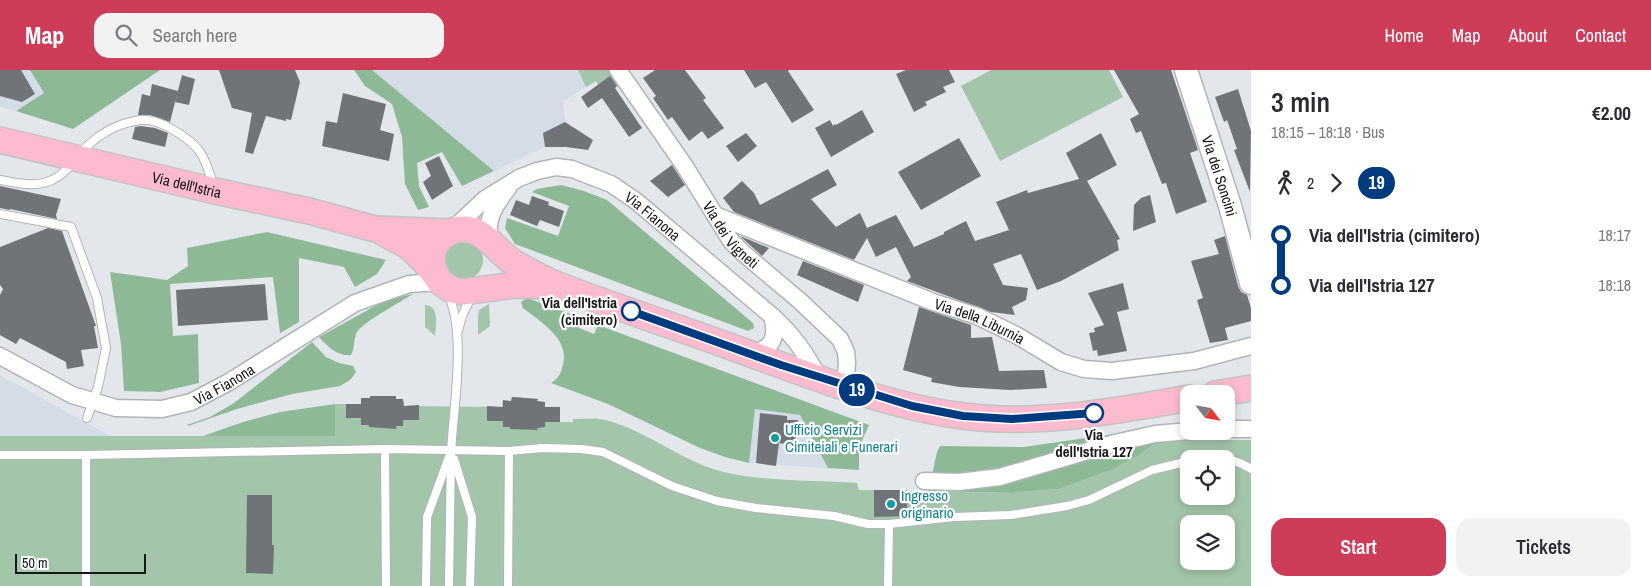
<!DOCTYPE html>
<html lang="en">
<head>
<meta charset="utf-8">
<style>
  body { margin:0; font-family:"Archivo Narrow",sans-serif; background:#f2f2f3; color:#2b2b33; height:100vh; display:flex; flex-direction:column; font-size:19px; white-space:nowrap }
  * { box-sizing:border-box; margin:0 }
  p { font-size:16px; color:#7c7c81 }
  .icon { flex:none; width:28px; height:28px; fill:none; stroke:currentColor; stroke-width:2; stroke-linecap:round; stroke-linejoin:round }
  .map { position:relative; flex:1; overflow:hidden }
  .panel { display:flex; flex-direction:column; background:#fff; width:400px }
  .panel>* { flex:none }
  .badge { padding:0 10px; border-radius:16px; font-size:18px; line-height:32px }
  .needle { width:32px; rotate:121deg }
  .buttons { position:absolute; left:1180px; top:315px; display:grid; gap:10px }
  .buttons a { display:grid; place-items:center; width:55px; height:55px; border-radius:10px; background:#fff; box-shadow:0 2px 8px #0003; font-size:25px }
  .scale { position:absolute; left:15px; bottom:12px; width:131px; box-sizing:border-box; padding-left:5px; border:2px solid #151719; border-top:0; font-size:14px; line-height:18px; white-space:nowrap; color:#151719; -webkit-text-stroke:4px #fff; paint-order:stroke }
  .map>.badge { position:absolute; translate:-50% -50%; box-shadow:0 0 0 2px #fff }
  .legs { display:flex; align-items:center; gap:8px; height:55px; padding:0 20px; font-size:16px }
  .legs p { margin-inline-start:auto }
  .overview { display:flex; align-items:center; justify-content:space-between; height:85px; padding:0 20px }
  h1 { font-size:28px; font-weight:600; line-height:38px }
  .action { display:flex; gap:10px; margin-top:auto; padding:10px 20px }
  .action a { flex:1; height:58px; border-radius:15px; background:#cd3d5a; color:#fff; font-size:20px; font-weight:600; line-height:58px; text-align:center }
  .action a+a { background:#f2f2f3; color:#2b2b33 }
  ul { padding:0 20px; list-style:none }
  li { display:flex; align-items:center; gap:18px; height:50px; font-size:19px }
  li i { display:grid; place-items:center; width:8px; height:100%; margin:0 6px; background:currentColor }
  li i::after { content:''; width:12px; height:12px; margin:-6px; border:4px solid; border-radius:50%; background:#fff }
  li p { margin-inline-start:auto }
  li:first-child i { background:linear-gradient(#0000 50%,currentColor 0) }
  li:last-child i { background:linear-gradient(currentColor 50%,#0000 0) }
  header { display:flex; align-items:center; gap:30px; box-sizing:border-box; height:70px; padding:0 25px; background:#cd3d5a; color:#fff }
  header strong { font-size:24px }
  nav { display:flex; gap:28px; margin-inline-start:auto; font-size:18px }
  .search { width:350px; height:45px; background:#f2f2f3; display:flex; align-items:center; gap:12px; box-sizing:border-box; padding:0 18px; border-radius:15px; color:#7c7c81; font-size:19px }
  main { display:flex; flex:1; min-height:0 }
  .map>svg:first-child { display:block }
  .built { fill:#d3dce7 }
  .green { fill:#a3c5a9; fill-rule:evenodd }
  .forest { fill:#8eb997 }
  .building { fill:#707478 }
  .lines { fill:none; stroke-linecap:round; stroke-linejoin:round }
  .lane-casing { stroke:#b0b4b9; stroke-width:10 }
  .street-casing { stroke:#b0b4b9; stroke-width:19 }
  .secondary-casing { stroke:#b0b4b9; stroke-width:25 }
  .primary-casing { stroke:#c2c3c3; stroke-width:28 }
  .lane { stroke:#fff; stroke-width:8 }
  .street { stroke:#fff; stroke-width:16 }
  .secondary { stroke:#fff; stroke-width:22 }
  .primary { stroke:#fcbbcf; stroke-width:25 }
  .line-1-casing { stroke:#fff; stroke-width:11 }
  .line-1 { stroke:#003b80; stroke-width:8 }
  .stop-1-dot { fill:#fff; stroke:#003b80; stroke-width:2.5 }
  .culture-dot { fill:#0f9aa8; stroke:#fff; stroke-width:2 }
  .labels { text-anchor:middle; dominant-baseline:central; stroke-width:4.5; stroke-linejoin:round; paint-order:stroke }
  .street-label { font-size:15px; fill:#151719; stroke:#fff }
  .stop-label { font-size:15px; font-weight:bold; fill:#151719; stroke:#fff; text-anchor:end }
  .culture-label { font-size:15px; fill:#0d838f; stroke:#fff; text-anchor:start }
</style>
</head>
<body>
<header>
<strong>Map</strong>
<div class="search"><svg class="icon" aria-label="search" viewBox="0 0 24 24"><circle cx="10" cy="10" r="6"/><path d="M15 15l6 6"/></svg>Search here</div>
<nav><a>Home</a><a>Map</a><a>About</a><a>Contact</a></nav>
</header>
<main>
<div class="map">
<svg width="1251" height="516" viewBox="0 0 1251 516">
  <rect width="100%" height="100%" fill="#e3e7ec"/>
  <g class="built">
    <path d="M0 0H30L44 23 16 41 0 37Z"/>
    <path d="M372 0H611L618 16 603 24 596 11 563 31 565 52 543 63 545 77 494 101Z"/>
    <path d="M0 305 110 366H0Z"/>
    <path d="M755 339 800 345 828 398 749 393Z"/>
  </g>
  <g class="green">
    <path d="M578 0H611L618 16 603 24 596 11 586 17Z"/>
    <path d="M991 0H1109L1123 27 1000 91 961 16Z"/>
    <circle cx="463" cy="190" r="20"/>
    <path d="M489 234 490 256 478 265V247L479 240Z"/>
    <path d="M425 235C440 236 436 255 435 266L425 257Z"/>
    <path d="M370 326H396V329H403L404 336 502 337 503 330 511 331 512 327 538 329 537 331 545 332V337H560V352H573V349C582 349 592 348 600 349 640 356 679 390 720 401 763 412 813 410 857 413L859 420 1011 423 1059 419 1111 400 1138 386 1158 371 1175 370H1251V516H0V366H334L335 334H361V328H370ZM1189 389H1226V426H1189ZM1189 454H1226V491H1189Z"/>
  </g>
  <g class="forest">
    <path d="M30 0H160L73 59 16 41 44 23Z"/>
    <path d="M354 0H372L494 101 462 116 442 82 417 93 419 116 429 137 418 140 405 114 402 67 392 34 365 16Z"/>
    <path d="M561 115 584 121 607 130 753 253 754 258 748 261 515 174 505 158 507 148 558 166 569 136 532 122 537 119Z"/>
    <path d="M267 162 386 190 377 204 355 217 344 197 299 188V252L280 263 273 207 170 214 173 266 198 264 199 313 160 322 124 321 121 274 110 202 167 210 188 196 187 178Z"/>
    <path d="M413 224C402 231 362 253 357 262 353 270 355 279 351 285 338 287 327 276 319 267L386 230Z"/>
    <path d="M527 228 582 248 579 258 594 264 598 255 869 355 859 377V400L828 398 800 345 755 339 749 393 725 387 700 378 608 334 551 313C557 309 560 306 562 298 572 270 542 253 523 238L521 232Z"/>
    <path d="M312 272 326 287 339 293 353 296 356 302 350 310 340 316 292 324 237 339 188 356 187 355 210 347 234 333Z"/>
    <path d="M335 334V366H203L243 352 280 342Z"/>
    <path d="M1121 363C1072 381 1015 401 964 406 953 407 943 406 932 405L937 382 940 376 1023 377Z"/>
    <path d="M1158 371 1138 386 1111 400 1059 419 1011 423 929 421 930 416Z"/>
  </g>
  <g class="building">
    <path d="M0 0H21L35 24 22 32 0 26Z"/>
    <path d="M219 0H295L300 12 291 50 286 49V51L266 46 253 84 245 82 252 43 232 38Z"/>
    <path d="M655 0H685L706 28 703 30 724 58 708 69 702 61 689 71 672 47 668 50 653 28 656 26 643 8Z"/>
    <path d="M744 0H789L788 1 814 40 792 53 766 12 755 18Z"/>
    <path d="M906 0H949L955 12 943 17 946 22 925 32 927 35 914 42 896 4Z"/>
    <path d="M1114 0H1171L1198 80 1190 83 1207 132 1176 144 1166 113 1162 114 1141 61 1136 63 1130 49 1139 44Z"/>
    <path d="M182 5 195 9 189 35 175 32Z"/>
    <path d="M610 6 617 16 615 18 642 58 629 67 602 28 588 38 581 27Z"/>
    <path d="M152 14 178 21 170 52 150 45H138L142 24 150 26Z"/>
    <path d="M1238 19 1251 61 1250 122 1234 80 1237 79 1227 50 1224 52 1215 27Z"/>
    <path d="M343 23 386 34 380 60 394 64 389 91 322 76 326 51 337 53Z"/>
    <path d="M862 40 874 62 831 87 815 58 830 50 833 56 835 54 836 55Z"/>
    <path d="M565 52 593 70 588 80 566 77H545L543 63Z"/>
    <path d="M141 56 155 58 168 63 165 77 132 69 135 57Z"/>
    <path d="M746 63 757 76 738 92 726 76Z"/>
    <path d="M1101 63 1117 95 1087 111 1120 169 1117 170 1119 180 1061 211 1037 220 1021 184 993 194 1003 215 1028 218 1026 230 1012 237 1015 245 991 242 907 211 911 207 896 177 876 187 867 168 854 190 734 142 723 128 742 111 754 123 760 135 828 99 837 115 811 129 836 157 860 143 867 158 896 145 914 177 944 164V162L966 151 975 171 1009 160 996 132 1027 120 1028 123 1079 109 1066 83Z"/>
    <path d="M959 68 981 106 921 140 898 102Z"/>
    <path d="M439 86 453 116 432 130 423 112 431 106 425 93Z"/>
    <path d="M672 95 685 115 668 127 650 111Z"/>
    <path d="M0 116 61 129 56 145 57 149 10 139V140L0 138Z"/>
    <path d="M1150 125 1156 152 1133 161 1134 135 1141 128Z"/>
    <path d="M532 126 549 132 548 135 564 141 559 157 540 150 537 156 510 145 516 130 529 135Z"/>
    <path d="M48 158 62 161 96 256H94L98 278 81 280 84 296 67 299 66 292 20 268 16 274 0 265V225L3 219 0 215V177Z"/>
    <path d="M740 166 769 178 762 186Z"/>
    <path d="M1225 166 1238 216 1241 222 1247 225 1251 238V251L1225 258 1228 270 1210 273 1197 230 1203 228 1191 191 1219 184 1214 170Z"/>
    <path d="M803 191 864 215 858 232 797 205Z"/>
    <path d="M1123 213 1129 239 1117 242 1127 281 1098 286 1097 280 1093 281 1089 263 1095 262 1094 258 1104 255 1088 223Z"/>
    <path d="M265 214 268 250 178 256 176 220Z"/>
    <path d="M919 237 971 255V268L992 267 999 301 1044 300 1047 318 1010 320 959 317 931 312 932 308 903 300Z"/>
    <path d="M370 326H396V329H403L404 336 419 335V350H403V356H396V359L369 357V355H361V348H346V334H361V328H370Z"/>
    <path d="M512 327 538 329 537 331 545 332V337H560V352H545V357L537 358 538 360 510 359V357H503V351H487V336L503 337V330L511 331Z"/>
    <path d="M760 343 787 346V350H798L795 375 779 373 776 396 756 393Z"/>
    <path d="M874 420H907V446L874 447Z"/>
    <path d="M247 425H272V475H274L273 504 246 503Z"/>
  </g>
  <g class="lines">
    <g class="lane-casing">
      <g id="lane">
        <path d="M0 110C18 113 34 118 52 110 71 101 78 82 93 71 106 60 124 52 141 50 159 48 190 68 200 82 207 92 210 106 214 117"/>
        <path d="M0 144 71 157 97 228 106 278 98 317 87 348"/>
        <path d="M448 225C467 262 453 340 451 383 450 427 450 472 449 516"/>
        <path d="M458 261 462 246 472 225"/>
        <path d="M385 379 386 516"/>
        <path d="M0 385H86L385 379 509 381 542 378 581 379 603 382 672 416 717 431 756 438 834 446 868 454H889L954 447 1011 445 1067 436 1089 430 1152 400 1189 391"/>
        <path d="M454 389 472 447 470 516"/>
        <path d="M1202 389C1220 386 1236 389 1251 399"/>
        <path d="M86 516V385"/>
        <path d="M426 516 427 447 449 387"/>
        <path d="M508 516 509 381"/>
        <path d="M888 516 889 454"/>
      </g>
    </g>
    <g class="street-casing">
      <g id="street">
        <path id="s1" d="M618 0 684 95 731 171 743 183 800 231 840 269 846 282 847 293 845 316"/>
        <path id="s2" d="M715 145 933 232 977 246 1016 265 1061 292 1084 299 1112 301 1194 291 1251 276"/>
        <path id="s3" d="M451 161 485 129 519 108 537 101 556 97 572 99 611 114 636 131 772 246C793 265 805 282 819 308"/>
        <path d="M490 173C485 150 494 136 508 118"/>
        <path d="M751 284C773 279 778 267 772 246"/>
        <path id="s4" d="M0 286 72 325 116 338 162 339 191 332 229 312 355 233 409 214 440 212"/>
        <path d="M1226 359H1251"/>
        <path d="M924 411 959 412 1000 407 1115 373 1155 364 1189 361"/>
      </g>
    </g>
    <g class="secondary-casing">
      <g id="secondary">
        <path id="s5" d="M1186 0 1230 136 1251 213"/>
      </g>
    </g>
    <g class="primary-casing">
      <g id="primary">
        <path id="s6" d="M0 70 215 121 309 141 375 159 449 162"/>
        <path d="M382 162 408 176 425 192 440 212 452 220 463 222 514 215 554 216"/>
        <path d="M440 212C436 205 432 196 432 188 432 169 453 155 471 160 485 163 498 181 510 190 526 200 545 210 563 217 618 238 674 256 729 276 803 303 885 336 963 346 1038 356 1115 341 1189 328"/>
        <path d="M1215 324 1251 318"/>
      </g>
    </g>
    <use href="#lane" class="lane"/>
    <use href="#street" class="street"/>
    <use href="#secondary" class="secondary"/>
    <use href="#primary" class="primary"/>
  </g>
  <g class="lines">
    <g class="line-1-casing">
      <path id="line-1" d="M631 241 781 295 912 336 963 346 1012 349 1094 343"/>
    </g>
    <use href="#line-1" class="line-1"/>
  </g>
  <g class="stop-1-dot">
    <circle cx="631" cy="241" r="9"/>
    <circle cx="1094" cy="343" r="9"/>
  </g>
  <g class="culture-dot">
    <circle cx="775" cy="368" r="5"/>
    <circle cx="891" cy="434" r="5"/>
  </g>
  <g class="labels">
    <g class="street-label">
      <text stroke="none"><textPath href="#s5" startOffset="111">Via dei Soncini</textPath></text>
      <text stroke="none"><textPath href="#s6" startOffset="192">Via dell'Istria</textPath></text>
      <text stroke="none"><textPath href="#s3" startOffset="236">Via Fianona</textPath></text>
      <text stroke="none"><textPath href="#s1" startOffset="200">Via dei Vigneti</textPath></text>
      <text stroke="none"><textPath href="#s2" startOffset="285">Via della Liburnia</textPath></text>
      <text stroke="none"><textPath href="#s4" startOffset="241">Via Fianona</textPath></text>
    </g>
    <g class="stop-label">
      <text x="617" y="232">Via dell'Istria<tspan x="617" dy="17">(cimitero)</tspan></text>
      <text x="1094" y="364" text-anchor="middle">Via<tspan x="1094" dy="17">dell'Istria 127</tspan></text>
    </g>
    <g class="culture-label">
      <text x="785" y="359">Ufficio Servizi<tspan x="785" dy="17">Cimiteiali e Funerari</tspan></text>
      <text x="901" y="425">Ingresso<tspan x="901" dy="17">originario</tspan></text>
    </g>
  </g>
</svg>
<div class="buttons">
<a><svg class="needle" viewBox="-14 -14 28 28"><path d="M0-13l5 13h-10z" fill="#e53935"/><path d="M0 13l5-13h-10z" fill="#7c7c81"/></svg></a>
<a><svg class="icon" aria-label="locate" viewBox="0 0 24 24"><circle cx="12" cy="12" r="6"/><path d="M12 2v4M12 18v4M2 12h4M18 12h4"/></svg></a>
<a><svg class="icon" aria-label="layers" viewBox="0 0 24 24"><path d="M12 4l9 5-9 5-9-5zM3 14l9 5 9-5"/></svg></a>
</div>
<div class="scale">50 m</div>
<b class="badge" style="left:857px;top:320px;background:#003b80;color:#fff">19</b>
</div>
<section class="panel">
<div class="overview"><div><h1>3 min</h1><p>18:15 – 18:18 · Bus</p></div><b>€2.00</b></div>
<div class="legs"><svg class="icon" aria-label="walk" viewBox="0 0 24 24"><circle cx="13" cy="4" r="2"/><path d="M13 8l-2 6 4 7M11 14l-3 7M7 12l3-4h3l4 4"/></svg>2<svg class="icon" aria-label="forward" viewBox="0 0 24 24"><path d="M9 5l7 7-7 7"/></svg><b class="badge" style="background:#003b80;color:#fff">19</b></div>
<ul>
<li><i style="color:#003b80"></i><b>Via dell'Istria (cimitero)</b><p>18:17</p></li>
<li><i style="color:#003b80"></i><b>Via dell'Istria 127</b><p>18:18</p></li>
</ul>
<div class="action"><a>Start</a><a>Tickets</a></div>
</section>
</main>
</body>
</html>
